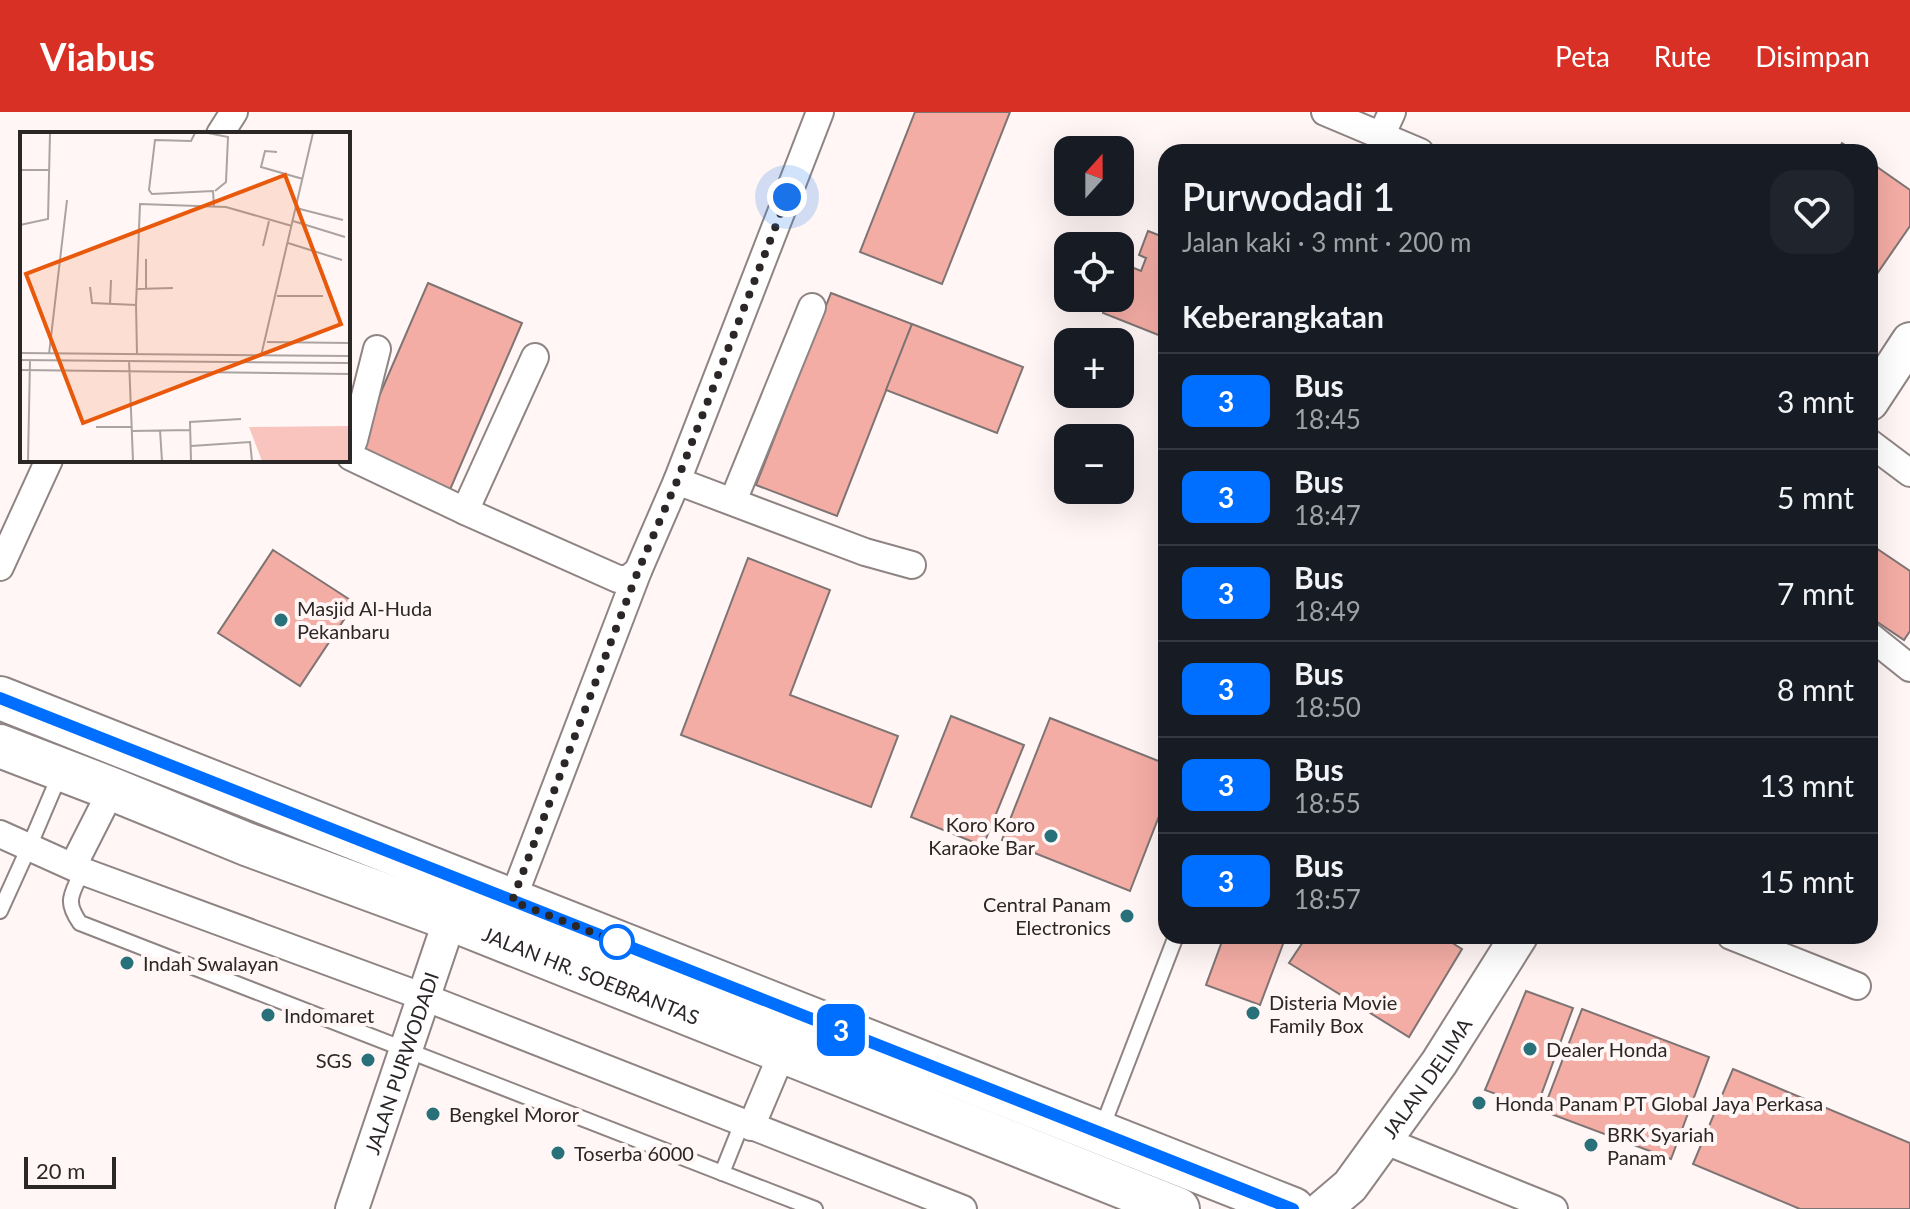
<!DOCTYPE html>
<html lang="id">
<head>
<meta charset="utf-8">
<style>
  body { margin:0; font-family:Lato,sans-serif; background:#20242c; color:#f1f3f6; height:100vh; display:flex; flex-direction:column; font-size:30px; white-space:nowrap }
  * { box-sizing:border-box; margin:0 }
  p { font-size:26px; color:#9ea1a6 }
  .icon { flex:none; width:44px; height:44px; fill:none; stroke:currentColor; stroke-width:2; stroke-linecap:round; stroke-linejoin:round }
  .map { position:relative; flex:1; overflow:hidden }
  .details { position:absolute; left:1158px; top:32px; width:720px; height:800px; display:flex; flex-direction:column; background:#171b24; border-radius:24px; box-shadow:0 8px 32px #0002 }
  .details>* { flex:none }
  .badge { padding:0 16px; border-radius:12px; font-size:28px; line-height:52px }
  .needle { width:52px; rotate:21deg }
  .controls { position:absolute; left:1054px; top:24px; display:grid; gap:16px }
  .controls a { display:grid; place-items:center; width:80px; height:80px; border-radius:16px; background:#171b24; box-shadow:0 8px 32px #0002; font-size:40px }
  .scale { position:absolute; left:24px; bottom:20px; width:92px; box-sizing:border-box; padding-left:8px; border:4px solid #2b2726; border-top:0; font-size:22px; line-height:28px; white-space:nowrap; color:#2b2726; -webkit-text-stroke:6px #fff6f5; paint-order:stroke }
  .you { position:absolute; width:40px; height:40px; margin:-20px; border:6px solid #fff; border-radius:50%; background:#1a73e8; box-shadow:0 0 0 12px #1a73e833 }
  .map>.badge { position:absolute; translate:-50% -50%; box-shadow:0 0 0 4px #fff }
  h2 { padding:0 24px; font-size:30px; line-height:72px }
  .round { display:grid; place-items:center; flex:none; width:84px; height:84px; border-radius:24px; background:#20242c }
  .head { display:flex; align-items:center; justify-content:space-between; height:136px; padding:0 24px }
  h1 { font-size:38px; font-weight:600; line-height:60px }
  ul { padding:0; list-style:none }
  li { display:flex; align-items:center; gap:24px; height:96px; padding:0 24px; border-top:2px solid #363941 }
  li div { flex:1 }
  li b { display:block; font-size:30px }
  li em { font-style:normal }
  li .badge { min-width:88px; font-weight:700; text-align:center }
  header { display:flex; align-items:center; gap:48px; box-sizing:border-box; height:112px; padding:0 40px; background:#d93025; color:#fff }
  header strong { font-size:38px }
  nav { display:flex; gap:44px; margin-inline-start:auto; font-size:28px }
  .map>svg:first-child { display:block }
  .building { fill:#f4ada5; stroke:#7d7473; stroke-width:2 }
  .lines { fill:none; stroke-linecap:round; stroke-linejoin:round }
  .service-casing { stroke:#8e8483; stroke-width:18 }
  .minor-casing { stroke:#8e8483; stroke-width:30 }
  .tertiary-casing { stroke:#8e8483; stroke-width:36 }
  .secondary-casing { stroke:#8e8483; stroke-width:40 }
  .primary-casing { stroke:#8e8483; stroke-width:46 }
  .service { stroke:#fff; stroke-width:14 }
  .minor { stroke:#fff; stroke-width:26 }
  .tertiary { stroke:#fff; stroke-width:32 }
  .secondary { stroke:#fff; stroke-width:36 }
  .primary { stroke:#fff; stroke-width:42 }
  .line-casing { stroke:#fff; stroke-width:18 }
  .line { stroke:#006eff; stroke-width:12 }
  .walk { stroke:#2b2726; stroke-width:8; stroke-dasharray:0 14.4 }
  .poi-dot { fill:#28717a; stroke:#fff6f5; stroke-width:3 }
  .stop-dot { fill:#fff; stroke:#006eff; stroke-width:4 }
  .labels { text-anchor:middle; dominant-baseline:central; stroke-width:8; stroke-linejoin:round; paint-order:stroke }
  .poi-label { font-size:20px; fill:#2b2726; stroke:#fff6f5; text-anchor:start }
  .street-label { font-size:20px; fill:#2b2726; stroke:#fff6f5 }
  .inset-road { fill:none; stroke:#aaa3a2; stroke-width:2 }
  .view { fill:#e8590c; fill-opacity:0.15; stroke:#e8590c; stroke-width:4 }
  .inset-edge { fill:none; stroke:#2b2726; stroke-width:4 }
</style>
</head>
<body>
<header>
<strong>Viabus</strong>
<nav><a>Peta</a><a>Rute</a><a>Disimpan</a></nav>
</header>
<div class="map">
<svg width="1910" height="1097" viewBox="0 0 1910 1097">
  <rect width="100%" height="100%" fill="#fff6f5"/>
  <g class="building">
    <path d="M915 0H1010L942 172 860 140Z"/>
    <path d="M1842 31 1856 40H1836Z"/>
    <path d="M1870 50 1910 78V114L1870 172Z"/>
    <path d="M1148 119 1166 126V226L1103 201 1109 186H1120V158L1122 151 1141 159 1146 146 1139 143Z"/>
    <path d="M428 171 522 211 449 380 355 340Z"/>
    <path d="M831 181 912 212 837 404 756 373Z"/>
    <path d="M912 212 1023 255 997 321 886 278Z"/>
    <path d="M1876 436 1910 459V519L1904 528 1870 505V444Z"/>
    <path d="M273 438 355 491 300 574 218 521Z"/>
    <path d="M748 446 830 478 790 583 898 624 871 695 681 623Z"/>
    <path d="M951 604 1024 633 983 734 911 705Z"/>
    <path d="M1050 606 1166 652V686L1130 779 1002 728Z"/>
    <path d="M1224 824H1286L1260 893 1206 873Z"/>
    <path d="M1307 824H1441L1462 837 1409 925 1289 851Z"/>
    <path d="M1526 879 1573 896 1536 997 1485 978Z"/>
    <path d="M1582 897 1709 945 1671 1047 1543 999Z"/>
    <path d="M1733 957 1910 1031V1097H1800L1693 1052Z"/>
  </g>
  <g class="lines">
    <g class="service-casing">
      <g id="service">
        <path d="M82 759C72 783 64 788 80 811L815 1097"/>
        <path d="M0 799 29 735 60 662"/>
        <path d="M1102 1016 1176 824"/>
        <path d="M722 1061 742 1011"/>
      </g>
    </g>
    <g class="minor-casing">
      <g id="minor">
        <path d="M1325 0 1420 40"/>
        <path d="M220 22 234 0"/>
        <path d="M1381 24 1392 0"/>
        <path d="M377 237 354 328 351 336V345L465 399 618 467H628L638 459 677 369 820 0"/>
        <path d="M1870 331 1910 361"/>
        <path d="M677 369 865 440 912 453"/>
        <path d="M733 389 812 195"/>
        <path d="M465 399 535 245"/>
        <path d="M0 455 49 348"/>
        <path d="M1870 524 1910 556"/>
        <path d="M0 722 82 759 424 885 963 1097"/>
        <path d="M73 754 112 677"/>
        <path d="M512 789 638 459"/>
        <path d="M1731 824 1857 874"/>
        <path d="M751 1015 783 939"/>
        <path d="M1383 1028 1554 1097"/>
      </g>
    </g>
    <g class="tertiary-casing">
      <g id="tertiary">
        <path id="s1" d="M352 1097 450 807"/>
      </g>
    </g>
    <g class="secondary-casing">
      <g id="secondary">
        <path d="M1870 290 1910 229"/>
        <path id="s2" d="M1323 1097 1350 1074 1439 951 1519 824"/>
      </g>
    </g>
    <g class="primary-casing">
      <g id="primary">
        <path d="M0 586 1293 1097"/>
        <path id="s3" d="M0 634 112 677 249 733 450 807 1178 1097"/>
      </g>
    </g>
    <use href="#service" class="service"/>
    <use href="#minor" class="minor"/>
    <use href="#tertiary" class="tertiary"/>
    <use href="#secondary" class="secondary"/>
    <use href="#primary" class="primary"/>
  </g>
  <g class="lines">
    <g class="line-casing">
      <path id="line" d="M0 586 1293 1097"/>
    </g>
    <use href="#line" class="line"/>
    <path class="walk" d="M617 830 630 835 512 789 638 459 677 369 787 85"/>
  </g>
  <g class="poi-dot">
    <circle cx="281" cy="508" r="8"/>
    <circle cx="1051" cy="724" r="8"/>
    <circle cx="1127" cy="804" r="8"/>
    <circle cx="127" cy="851" r="8"/>
    <circle cx="1253" cy="901" r="8"/>
    <circle cx="268" cy="903" r="8"/>
    <circle cx="1530" cy="937" r="8"/>
    <circle cx="368" cy="948" r="8"/>
    <circle cx="1479" cy="991" r="8"/>
    <circle cx="433" cy="1002" r="8"/>
    <circle cx="1591" cy="1033" r="8"/>
    <circle cx="558" cy="1041" r="8"/>
  </g>
  <circle class="stop-dot" cx="617" cy="830" r="16"/>
  <g class="labels">
    <g class="poi-label">
      <text x="297" y="496">Masjid Al-Huda<tspan x="297" dy="23">Pekanbaru</tspan></text>
      <text x="1035" y="712" text-anchor="end">Koro Koro<tspan x="1035" dy="23">Karaoke Bar</tspan></text>
      <text x="1111" y="792" text-anchor="end">Central Panam<tspan x="1111" dy="23">Electronics</tspan></text>
      <text x="143" y="851">Indah Swalayan</text>
      <text x="1269" y="890">Disteria Movie<tspan x="1269" dy="23">Family Box</tspan></text>
      <text x="284" y="903">Indomaret</text>
      <text x="1546" y="937">Dealer Honda</text>
      <text x="352" y="948" text-anchor="end">SGS</text>
      <text x="1495" y="991">Honda Panam PT Global Jaya Perkasa</text>
      <text x="449" y="1002">Bengkel Moror</text>
      <text x="1607" y="1022">BRK Syariah<tspan x="1607" dy="23">Panam</tspan></text>
      <text x="574" y="1041">Toserba 6000</text>
    </g>
    <g class="street-label">
      <text stroke="none"><textPath href="#s3" startOffset="634">JALAN HR. SOEBRANTAS</textPath></text>
      <text stroke="none"><textPath href="#s1" startOffset="154">JALAN PURWODADI</textPath></text>
      <text stroke="none"><textPath href="#s2" startOffset="168">JALAN DELIMA</textPath></text>
    </g>
  </g>
  <g transform="translate(20 20)">
    <rect width="330" height="330" fill="#fff6f5"/>
    <path d="M330 294V329H242L229 295Z" fill="#f9c4bd"/>
    <path class="inset-road" d="M175 1 171 9 135 8 129 58 132 62 193 59 194 74M188 1 208 5 206 50 195 59M257 20 245 19 241 35 283 47M0 38H29M276 76 323 88M273 89 325 105M0 93 28 87 30 1M268 111 322 128M243 114 249 89M70 155 72 171 116 173 120 72 206 75 272 94M117 157 153 156M126 157V127M257 164H303M90 172 91 148M116 172 117 222M247 210 330 211M0 221 330 224M29 222 47 68M241 224 293 1M0 228 330 231M109 228 113 329M0 238 330 242M76 295H112M140 298 142 329M112 299 170 298M171 314 230 310 232 329M8 329 10 228M171 329 170 290 221 287"/>
    <path class="view" d="M265 43 321 192 63 291 6 142Z"/>
    <rect width="330" height="330" class="inset-edge"/>
  </g>
</svg>
<div class="controls">
<a><svg class="needle" viewBox="-14 -14 28 28"><path d="M0-13l5 13h-10z" fill="#e53935"/><path d="M0 13l5-13h-10z" fill="#9ea1a6"/></svg></a>
<a><svg class="icon" aria-label="locate" viewBox="0 0 24 24"><circle cx="12" cy="12" r="6"/><path d="M12 2v4M12 18v4M2 12h4M18 12h4"/></svg></a>
<a>+</a>
<a>−</a>
</div>
<div class="scale">20 m</div>
<div class="you" style="left:787px;top:85px"></div>
<b class="badge" style="left:841px;top:918px;background:#006eff;color:#fff">3</b>
<section class="details">
<div class="head"><div><h1>Purwodadi 1</h1><p>Jalan kaki · 3 mnt · 200 m</p></div><a class="round"><svg class="icon" aria-label="heart" viewBox="0 0 24 24"><path d="M12 20l-8-8c-3-5 5-10 8-4 3-6 11-1 8 4z"/></svg></a></div>
<h2>Keberangkatan</h2>
<ul>
<li><span class="badge" style="background:#006eff;color:#fff">3</span><div><b>Bus</b><p>18:45</p></div><em>3 mnt</em></li>
<li><span class="badge" style="background:#006eff;color:#fff">3</span><div><b>Bus</b><p>18:47</p></div><em>5 mnt</em></li>
<li><span class="badge" style="background:#006eff;color:#fff">3</span><div><b>Bus</b><p>18:49</p></div><em>7 mnt</em></li>
<li><span class="badge" style="background:#006eff;color:#fff">3</span><div><b>Bus</b><p>18:50</p></div><em>8 mnt</em></li>
<li><span class="badge" style="background:#006eff;color:#fff">3</span><div><b>Bus</b><p>18:55</p></div><em>13 mnt</em></li>
<li><span class="badge" style="background:#006eff;color:#fff">3</span><div><b>Bus</b><p>18:57</p></div><em>15 mnt</em></li>
</ul>
</section>
</div>
</body>
</html>
